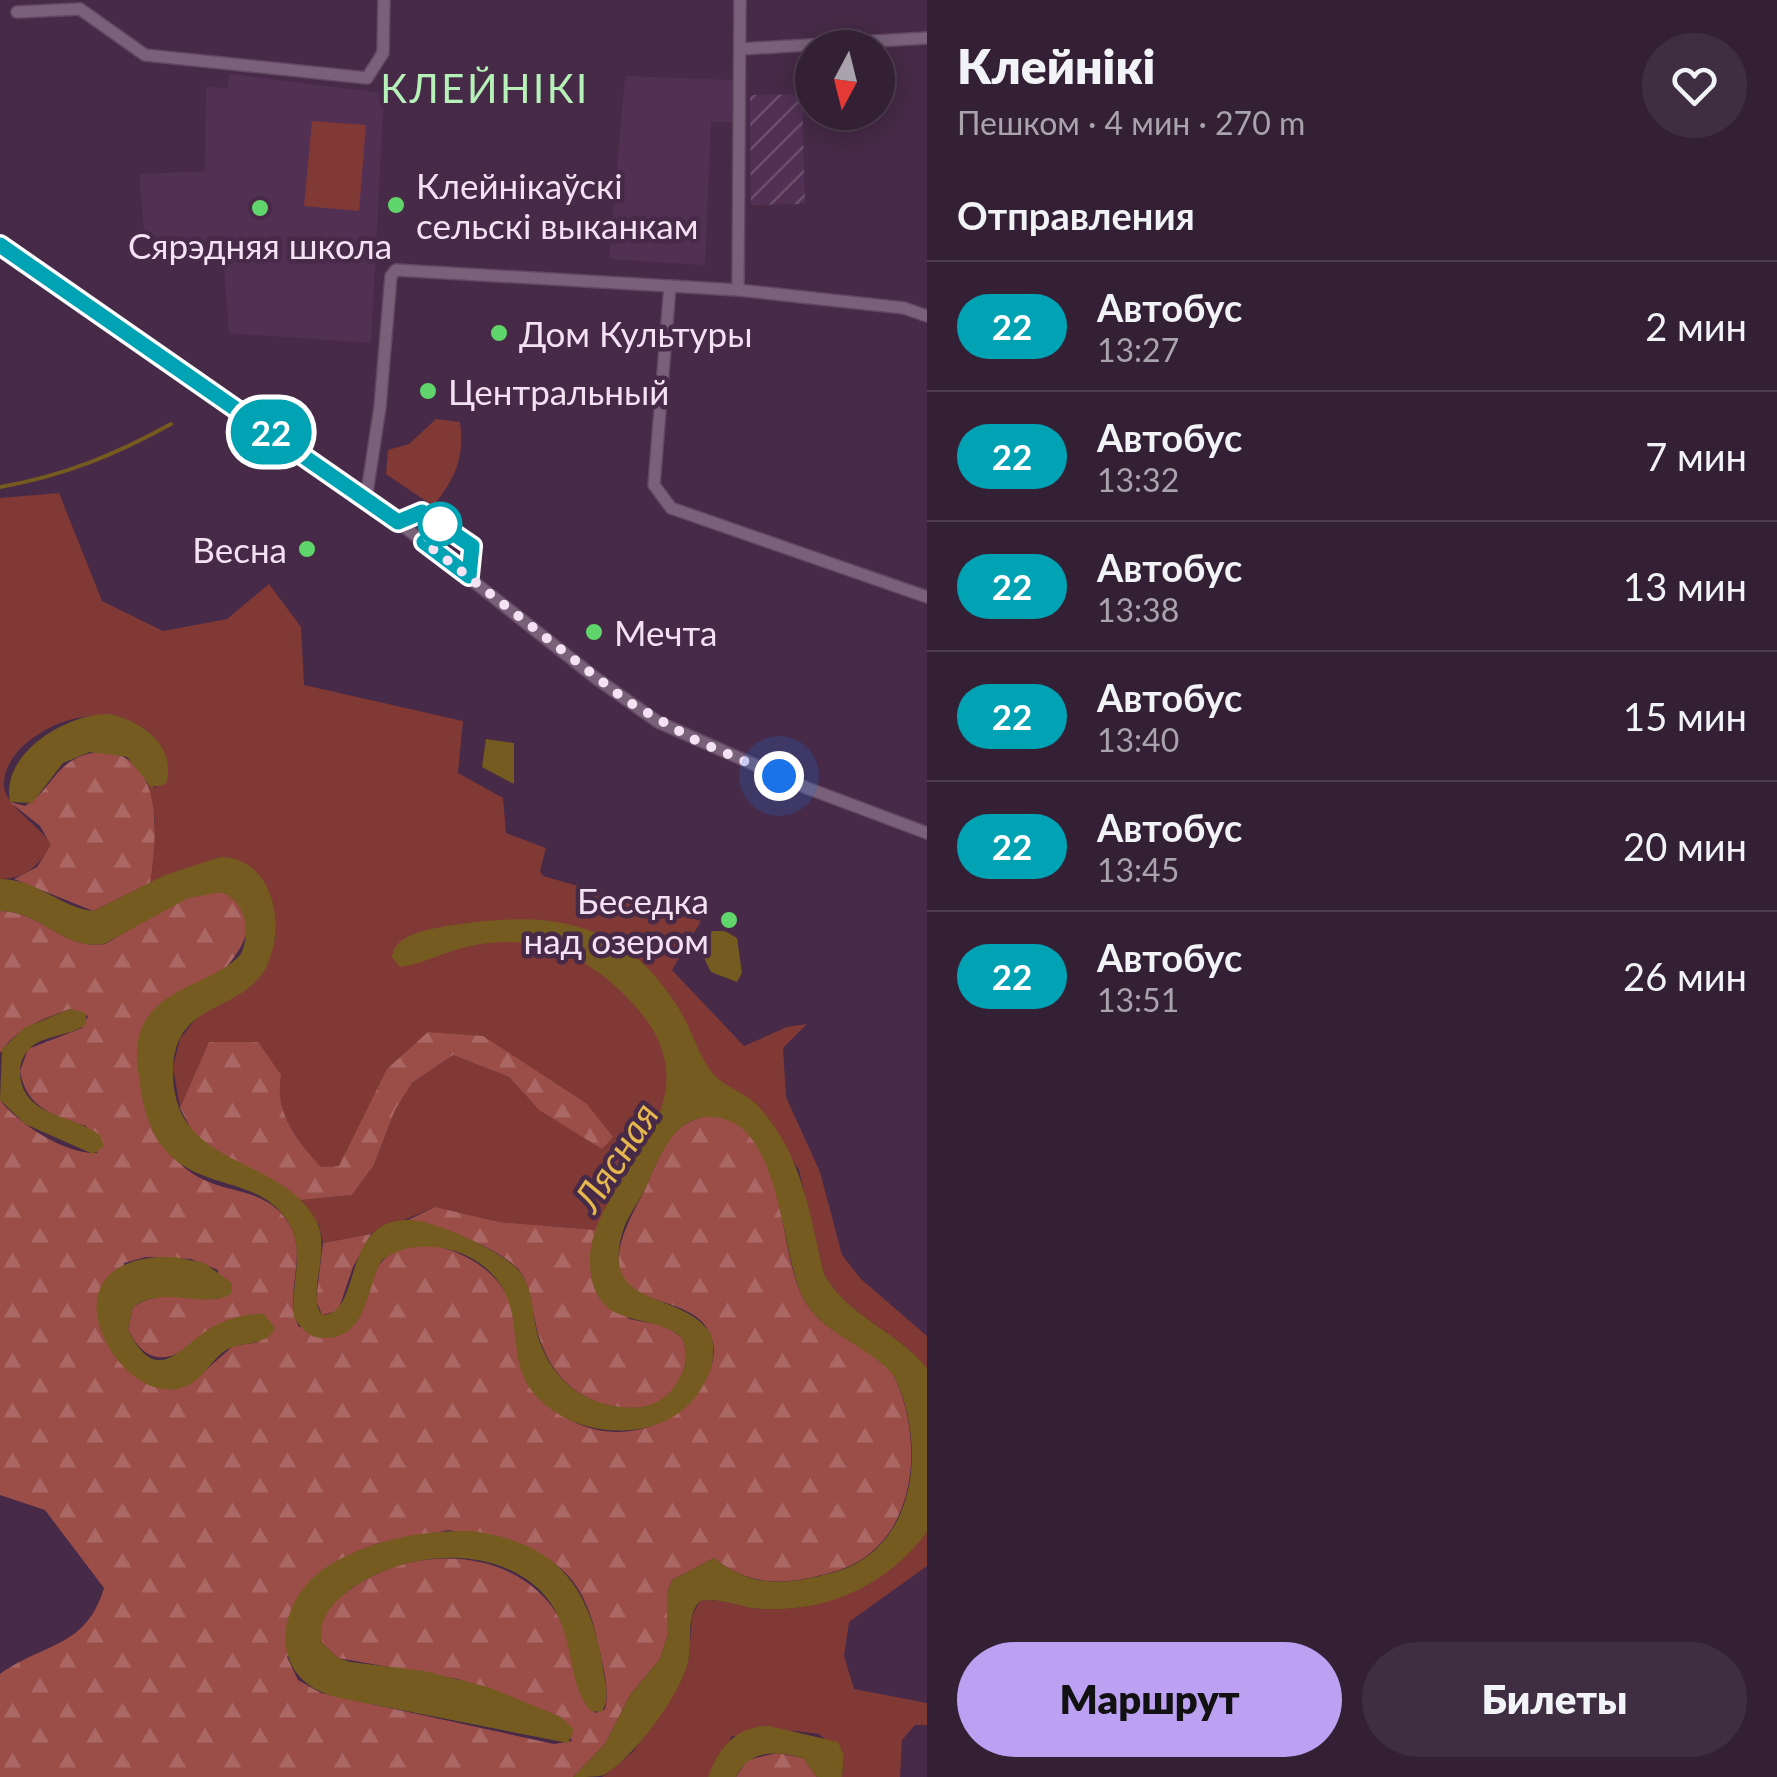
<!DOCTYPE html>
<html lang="ru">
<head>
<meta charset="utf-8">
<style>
  body { margin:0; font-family:Lato,sans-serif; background:#3f2d41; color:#f1f3f6; height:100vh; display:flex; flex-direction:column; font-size:38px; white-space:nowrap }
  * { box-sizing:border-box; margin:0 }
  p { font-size:32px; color:#a9a3ad }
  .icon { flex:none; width:55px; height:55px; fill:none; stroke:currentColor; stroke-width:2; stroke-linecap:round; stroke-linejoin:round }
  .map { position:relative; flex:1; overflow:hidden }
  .details { display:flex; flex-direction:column; background:#342035; width:850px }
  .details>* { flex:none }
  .badge { padding:0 20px; border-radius:32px; font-size:35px; line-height:65px }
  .needle { width:65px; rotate:187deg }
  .controls { position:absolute; left:795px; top:30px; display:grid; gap:20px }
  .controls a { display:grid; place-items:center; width:100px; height:100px; border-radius:50%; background:#342035; box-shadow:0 5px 25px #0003,0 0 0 2px #4e3e50; font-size:50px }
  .you { position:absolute; width:50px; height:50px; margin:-25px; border:8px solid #fff; border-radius:50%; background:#1a73e8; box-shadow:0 0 0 15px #1a73e833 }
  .map>.badge { position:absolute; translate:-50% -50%; box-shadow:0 0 0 5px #fff }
  h2 { padding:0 30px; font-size:38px; line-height:90px }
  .round { display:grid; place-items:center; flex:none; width:105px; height:105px; border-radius:52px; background:#3f2d41 }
  .overview { display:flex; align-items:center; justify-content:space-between; height:170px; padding:0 30px }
  h1 { font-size:48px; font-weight:800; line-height:75px }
  .primary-button { display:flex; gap:20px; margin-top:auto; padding:20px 30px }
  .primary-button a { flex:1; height:115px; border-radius:60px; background:#bca0f2; color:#111; font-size:40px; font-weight:800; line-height:115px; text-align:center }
  .primary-button a+a { background:#3f2d41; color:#f1f3f6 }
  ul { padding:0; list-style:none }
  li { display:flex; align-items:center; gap:30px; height:130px; padding:0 30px; border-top:2px solid #4e3e50 }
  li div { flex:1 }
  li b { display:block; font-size:38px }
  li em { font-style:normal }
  li .badge { min-width:110px; font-weight:700; text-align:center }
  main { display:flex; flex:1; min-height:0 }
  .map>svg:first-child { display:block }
  .built { fill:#523054 }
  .industrial { fill:url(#industrial-furrows) }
  .green { fill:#803935 }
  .forest { fill:url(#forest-firs); fill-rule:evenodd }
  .water { fill:#755b20 }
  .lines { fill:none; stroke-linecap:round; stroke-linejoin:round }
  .stream { stroke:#755b20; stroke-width:4 }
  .minor-casing { stroke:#624763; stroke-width:14 }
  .minor { stroke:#786179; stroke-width:11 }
  .line-casing { stroke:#fff; stroke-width:22 }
  .line { stroke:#00a3b4; stroke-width:15 }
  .walk { stroke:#f4e2f4; stroke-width:10; stroke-dasharray:0 18 }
  .poi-dot { fill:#60d56b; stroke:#462a47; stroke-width:4 }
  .stop-dot { fill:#fff; stroke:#00a3b4; stroke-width:5 }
  .labels { text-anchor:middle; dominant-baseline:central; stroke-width:9; stroke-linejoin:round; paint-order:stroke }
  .poi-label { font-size:35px; fill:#f4e2f4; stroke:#462a47; text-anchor:start }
  .water-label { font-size:38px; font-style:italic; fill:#e6b84d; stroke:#462a47 }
  .quarter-label { font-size:40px; letter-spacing:2.5px; fill:#b6f2b7; stroke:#462a47 }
</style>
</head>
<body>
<main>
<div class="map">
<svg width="927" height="1777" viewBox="0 0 927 1777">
  <defs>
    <pattern id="industrial-furrows" width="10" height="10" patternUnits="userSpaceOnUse" patternTransform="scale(2.5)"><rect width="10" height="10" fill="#523054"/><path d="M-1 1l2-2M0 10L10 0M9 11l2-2" fill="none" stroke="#6c4e6d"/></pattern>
    <pattern id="forest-firs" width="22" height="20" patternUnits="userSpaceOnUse" patternTransform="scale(2.5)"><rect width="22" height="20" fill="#9b4e48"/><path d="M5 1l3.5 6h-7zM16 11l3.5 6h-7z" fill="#aa6763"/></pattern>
  </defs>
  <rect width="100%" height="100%" fill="#462a47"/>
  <g class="built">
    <path d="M229 74 384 93 371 343 229 333 222 242 145 243 139 174 205 171 206 87 228 88Z"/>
    <path d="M625 76 733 80 732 122H711L705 265 609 259Z"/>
  </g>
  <path class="industrial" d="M802 94 805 204 751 205 750 95Z"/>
  <g class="green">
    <path d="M312 121 366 125 359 211 304 206Z"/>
    <path d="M436 419 460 422C465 457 455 480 433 506L386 474 388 450 409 444Z"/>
    <path d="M59 493 102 601 163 631 227 619 269 584 301 627 304 685 463 721 458 773 503 798 506 833 546 848 540 871 543 876 701 921 672 970 744 1046 787 1027 807 1024 783 1048 786 1097 820 1172 842 1255 861 1279 927 1336V1368C897 1331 847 1316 824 1274L799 1170 754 1102 657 1117 597 1230 500 1222 435 1207 371 1234 323 1243 319 1225 301 1200 352 1195 374 1165 395 1110 412 1083 453 1055 509 1077 539 1110 586 1103 483 1037 428 1032 339 1166 321 1168C297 1140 274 1113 280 1075L194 1078 180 1108 173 1067 180 1039 198 1016 247 988 275 940 269 891 194 866 150 883 155 820 147 783 156 788 163 749C120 679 0 732 4 787 7 807 40 826 52 845 38 865 26 879 0 879V498Z"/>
    <path d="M927 1532V1566L849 1622 844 1656 854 1689 927 1703V1725H915L902 1740 900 1777H842L844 1756 819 1734 796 1731 732 1736 708 1777H602L633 1752 679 1682 689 1657 692 1616 700 1601C721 1597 741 1608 762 1609 829 1612 886 1583 927 1532Z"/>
  </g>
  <g class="forest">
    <path d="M103 751C165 758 157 836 150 883L93 911 14 879 37 867 51 845 40 826 10 802 25 806C58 785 53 757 103 751Z"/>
    <path d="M222 892C303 930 168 1018 138 1044 137 1093 153 1153 200 1178 231 1194 267 1189 288 1222 310 1255 282 1293 299 1327L356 1322C369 1304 367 1280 380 1264 410 1224 482 1254 503 1289 531 1335 498 1359 555 1409 601 1450 678 1433 705 1381 711 1369 716 1356 713 1343 700 1276 569 1330 639 1201 652 1178 658 1150 677 1131 692 1116 717 1111 736 1123 785 1152 779 1251 803 1298 822 1335 867 1343 893 1374 927 1443 917 1549 833 1572 788 1585 751 1588 714 1558L672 1580 667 1593V1637L660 1659 630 1695 605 1744 573 1777H0V1674C45 1642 86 1648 104 1588L45 1510 0 1495V1100C18 1124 67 1155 97 1153L86 1126C54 1116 26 1108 20 1071L28 1049 82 1028 88 1016 70 1009C43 1019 16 1028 0 1053V911C41 911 64 951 105 944L175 903 200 893ZM146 1257 191 1259 218 1270 220 1299C192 1296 158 1290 133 1307L128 1329C163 1401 209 1313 264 1314L259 1342 233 1346 206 1370 114 1355 124 1263ZM449 1530C532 1548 581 1551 599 1648 603 1666 610 1691 605 1709L596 1713C573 1698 575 1654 565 1629 529 1548 420 1541 354 1587 334 1600 316 1618 322 1643L338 1658 458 1679 561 1717 572 1741 554 1744 321 1693 298 1680 287 1657 332 1564 376 1544Z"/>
    <path d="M428 1032 483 1036 586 1103 613 1137 602 1149 539 1110 509 1077 453 1055 412 1083 395 1110 374 1165 352 1195 301 1200 204 1143 193 1133 180 1108 209 1042H258L281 1075C274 1113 297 1140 321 1167L339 1166 387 1069Z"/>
    <path d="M435 1207 500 1222 597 1230 591 1263 629 1319 666 1326 682 1338C690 1355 685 1373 674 1388 660 1406 641 1410 619 1407 571 1401 544 1366 535 1321 531 1303 530 1284 519 1270 501 1249 435 1223 408 1220Z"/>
    <path d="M371 1234 353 1267 338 1311 322 1315 316 1300 323 1243Z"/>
    <path d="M777 1753 803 1758 817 1777H736L747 1760Z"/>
  </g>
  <g class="water">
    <path d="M110 714C143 722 177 745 166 784L151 787 127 757 90 752 63 763 32 803 10 802C0 751 71 712 110 714Z"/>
    <path d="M486 739 514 743V784L482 767Z"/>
    <path d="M220 857C276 857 289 934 262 974 234 1013 175 1003 173 1069 171 1170 277 1152 316 1220 332 1250 306 1296 322 1315 364 1315 339 1217 411 1220 436 1221 506 1253 520 1272 531 1286 532 1306 535 1323 543 1368 573 1401 620 1407 642 1410 661 1405 674 1387 685 1372 690 1355 682 1338 656 1313 608 1329 594 1287 562 1188 734 1118 636 1007 590 955 535 931 466 947 444 952 423 964 400 967L392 957C394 933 434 928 454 925 550 910 625 920 679 1009 691 1028 697 1051 710 1070 722 1087 744 1091 758 1106 803 1155 809 1213 824 1274 847 1316 897 1331 927 1368V1532C887 1585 829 1612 762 1609 741 1608 721 1597 700 1601 685 1617 693 1642 688 1662 679 1697 635 1756 604 1775 596 1777 583 1777 573 1777L605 1744 630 1695 660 1659 667 1637V1593L672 1580 714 1558C753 1589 787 1585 835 1572 918 1548 927 1443 894 1376 868 1344 823 1336 803 1298 779 1250 782 1113 707 1117 674 1119 661 1154 649 1180 642 1199 627 1215 622 1234 601 1311 682 1289 711 1334 717 1356 711 1374 699 1392 664 1446 570 1441 532 1391 510 1363 520 1325 506 1295 487 1250 420 1232 382 1260 366 1287 368 1338 325 1338 310 1339 301 1329 294 1317 290 1284 307 1250 287 1220 247 1160 153 1209 139 1077 136 1058 135 1035 147 1018 169 985 216 982 241 954 251 931 246 903 222 892L188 898 104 944C64 951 41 911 0 911V879C37 879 59 907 93 911L165 875Z"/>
    <path d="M712 931H725L737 938 742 973 737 982 711 972 703 956Z"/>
    <path d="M70 1009 86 1013V1025C70 1035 50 1035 35 1044 26 1050 20 1060 20 1071 20 1117 74 1115 100 1135L104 1146 93 1154 25 1124 0 1100 2 1049 24 1028Z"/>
    <path d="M175 1257 204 1263 232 1283 231 1294C205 1310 165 1284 133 1307L128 1329C158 1392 181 1343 216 1325 230 1318 248 1313 264 1314L275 1328C266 1349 238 1339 222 1353 208 1365 200 1383 181 1388 116 1407 32 1252 175 1257Z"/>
    <path d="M471 1531C556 1542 590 1585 603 1668 605 1683 611 1700 601 1712L591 1711C561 1677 582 1614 523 1577 469 1543 388 1557 342 1596 327 1609 318 1624 322 1643L338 1658 351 1662 424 1671 488 1687 561 1717 574 1730 568 1743 335 1697C265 1678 275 1600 328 1566 370 1540 423 1530 471 1531Z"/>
    <path d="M769 1726 838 1742 844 1756 842 1777H817L803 1758C777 1751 749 1749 736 1777H708C719 1748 735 1726 769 1726Z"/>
  </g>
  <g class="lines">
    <path class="stream" d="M0 487C63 476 115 455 171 424"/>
    <g class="minor-casing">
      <g id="minor">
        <path d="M17 12 80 9 145 55 367 78 383 53 384 0"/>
        <path d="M740 49 927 38"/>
        <path d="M0 245 398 522 597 679 658 722 807 788 927 833"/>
        <path d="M670 286 654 485 671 508 927 597"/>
        <path d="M738 290 740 0"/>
        <path d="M366 499 380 407 391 276 396 270 738 290 904 308 927 316"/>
      </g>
    </g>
    <use href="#minor" class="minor"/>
  </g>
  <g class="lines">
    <g class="line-casing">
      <path id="line" d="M0 245 398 522 422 512 472 546 469 576 424 542"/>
    </g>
    <use href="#line" class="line"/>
    <path class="walk" d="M440 524 424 542 627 701 695 740 779 776"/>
  </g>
  <g class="poi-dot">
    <circle cx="396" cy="205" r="10"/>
    <circle cx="260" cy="208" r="10"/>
    <circle cx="499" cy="333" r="10"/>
    <circle cx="428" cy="391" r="10"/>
    <circle cx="307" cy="549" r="10"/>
    <circle cx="594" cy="632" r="10"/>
    <circle cx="729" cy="920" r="10"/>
  </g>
  <circle class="stop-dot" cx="440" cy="524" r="20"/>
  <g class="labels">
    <g class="poi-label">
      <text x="416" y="185">Клейнікаўскі<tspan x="416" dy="40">сельскі выканкам</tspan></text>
      <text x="260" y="245" text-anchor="middle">Сярэдняя школа</text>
      <text x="519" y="333">Дом Культуры</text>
      <text x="448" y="391">Центральный</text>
      <text x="287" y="549" text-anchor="end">Весна</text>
      <text x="614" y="632">Мечта</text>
      <text x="709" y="900" text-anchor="end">Беседка<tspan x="709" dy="40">над озером</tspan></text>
    </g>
    <g class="water-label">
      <text transform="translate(615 1156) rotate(-57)">Лясная</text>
    </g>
    <g class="quarter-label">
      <text x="485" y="88">КЛЕЙНІКІ</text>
    </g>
  </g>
</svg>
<div class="controls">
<a><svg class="needle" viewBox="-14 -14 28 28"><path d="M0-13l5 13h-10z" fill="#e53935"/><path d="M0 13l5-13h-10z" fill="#a9a3ad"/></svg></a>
</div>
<div class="you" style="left:779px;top:776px"></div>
<b class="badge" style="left:271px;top:432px;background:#00a3b4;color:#fff">22</b>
</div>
<section class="details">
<div class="overview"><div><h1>Клейнікі</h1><p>Пешком · 4 мин · 270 m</p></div><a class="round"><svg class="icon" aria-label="heart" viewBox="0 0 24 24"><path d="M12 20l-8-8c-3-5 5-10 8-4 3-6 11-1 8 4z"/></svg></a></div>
<h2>Отправления</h2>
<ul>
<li><span class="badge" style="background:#00a3b4;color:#fff">22</span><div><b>Автобус</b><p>13:27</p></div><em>2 мин</em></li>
<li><span class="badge" style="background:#00a3b4;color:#fff">22</span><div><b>Автобус</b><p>13:32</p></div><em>7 мин</em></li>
<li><span class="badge" style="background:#00a3b4;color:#fff">22</span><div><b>Автобус</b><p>13:38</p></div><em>13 мин</em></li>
<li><span class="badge" style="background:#00a3b4;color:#fff">22</span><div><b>Автобус</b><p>13:40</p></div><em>15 мин</em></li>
<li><span class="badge" style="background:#00a3b4;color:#fff">22</span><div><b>Автобус</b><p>13:45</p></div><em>20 мин</em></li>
<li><span class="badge" style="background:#00a3b4;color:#fff">22</span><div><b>Автобус</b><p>13:51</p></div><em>26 мин</em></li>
</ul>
<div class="primary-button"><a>Маршрут</a><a>Билеты</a></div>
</section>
</main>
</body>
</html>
